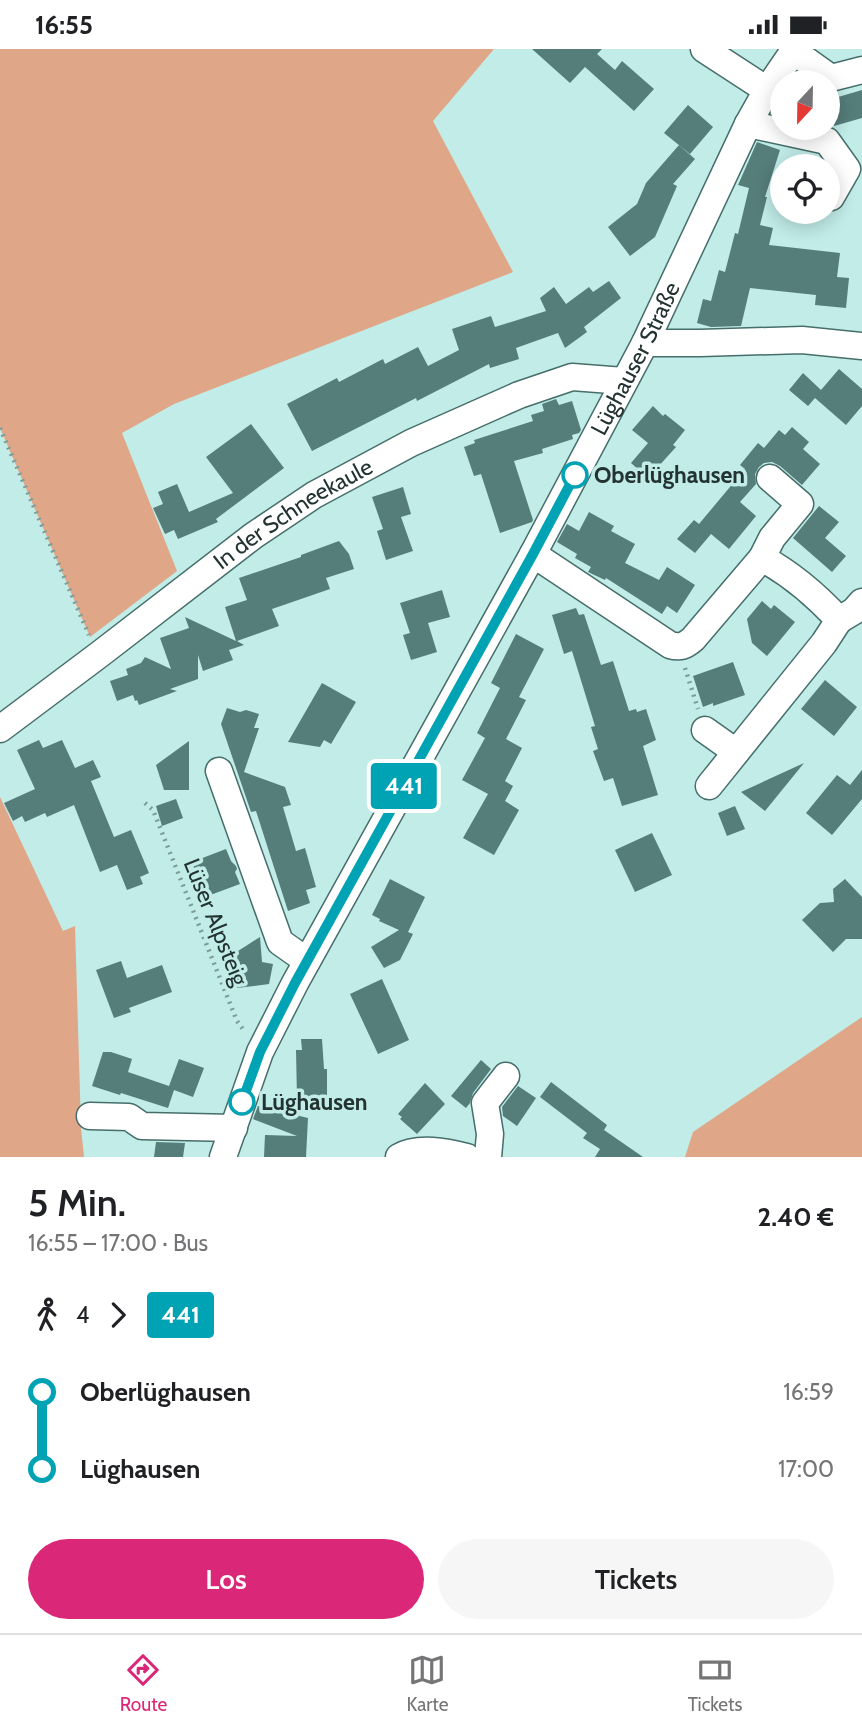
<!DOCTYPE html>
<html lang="de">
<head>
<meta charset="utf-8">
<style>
  body { margin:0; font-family:Cabin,sans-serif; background:#f6f6f6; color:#202124; height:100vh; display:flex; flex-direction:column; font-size:26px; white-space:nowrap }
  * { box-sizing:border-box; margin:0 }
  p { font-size:23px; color:#757577 }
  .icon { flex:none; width:38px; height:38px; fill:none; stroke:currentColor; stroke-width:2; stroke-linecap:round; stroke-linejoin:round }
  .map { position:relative; height:1108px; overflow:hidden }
  .details { display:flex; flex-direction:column; background:#fff; flex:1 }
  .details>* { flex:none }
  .badge { padding:0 14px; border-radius:5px; font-size:24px; line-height:46px }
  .needle { width:46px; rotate:202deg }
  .buttons { position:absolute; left:770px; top:21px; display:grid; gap:14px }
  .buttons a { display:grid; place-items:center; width:70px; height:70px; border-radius:50%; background:#fff; box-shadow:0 4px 18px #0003; font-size:35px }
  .map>.badge { position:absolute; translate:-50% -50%; box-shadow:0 0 0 4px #fff }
  .legs { display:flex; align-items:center; gap:10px; height:77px; padding:0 28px; font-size:23px }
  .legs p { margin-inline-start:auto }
  .overview { display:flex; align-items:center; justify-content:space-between; height:119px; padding:0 28px }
  h1 { font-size:38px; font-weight:600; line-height:52px }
  .cta { display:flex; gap:14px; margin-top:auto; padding:14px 28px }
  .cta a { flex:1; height:80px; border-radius:42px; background:#db2777; color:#fff; font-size:28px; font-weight:600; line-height:80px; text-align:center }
  .cta a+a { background:#f6f6f6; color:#202124 }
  ul { padding:0 28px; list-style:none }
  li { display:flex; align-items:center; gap:24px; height:77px; font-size:26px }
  li i { display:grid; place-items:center; width:10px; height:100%; margin:0 9px; background:currentColor }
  li i::after { content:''; width:18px; height:18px; margin:-9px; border:5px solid; border-radius:50%; background:#fff }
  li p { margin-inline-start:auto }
  li:first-child i { background:linear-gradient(#0000 50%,currentColor 0) }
  li:last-child i { background:linear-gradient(currentColor 50%,#0000 0) }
  .status { display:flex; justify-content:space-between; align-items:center; height:49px; padding:0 35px; background:#fff; direction:ltr }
  .status svg { height:19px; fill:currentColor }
  .dock { display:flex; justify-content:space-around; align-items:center; height:98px; border-top:2px solid #e0e0e0; background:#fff; font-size:19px; color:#757577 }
  .dock a { display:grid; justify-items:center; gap:4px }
  .dock .on { color:#db2777 }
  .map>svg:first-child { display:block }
  .green { fill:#dfa687 }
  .building { fill:#557d7a }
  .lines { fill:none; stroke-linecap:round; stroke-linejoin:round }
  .minor-casing { stroke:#466e6a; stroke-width:29 }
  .path { stroke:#7d9d9a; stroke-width:4.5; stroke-dasharray:2 5; stroke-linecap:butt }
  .minor { stroke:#fff; stroke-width:26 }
  .line-1-casing { stroke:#fff; stroke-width:16 }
  .line-1 { stroke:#00a3b4; stroke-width:10 }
  .stop-1-dot { fill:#fff; stroke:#00a3b4; stroke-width:3.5 }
  .labels { text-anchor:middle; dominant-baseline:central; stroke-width:7; stroke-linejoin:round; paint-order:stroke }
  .street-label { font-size:23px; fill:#223331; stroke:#c1ece8 }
  .stop-label { font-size:23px; font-weight:bold; fill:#223331; stroke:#c1ece8; text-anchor:start }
</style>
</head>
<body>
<div class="status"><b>16:55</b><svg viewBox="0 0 49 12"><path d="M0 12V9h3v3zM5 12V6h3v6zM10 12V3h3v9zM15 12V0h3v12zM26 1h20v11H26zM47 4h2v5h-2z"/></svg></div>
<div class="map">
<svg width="862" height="1108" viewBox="0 0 862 1108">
  <rect width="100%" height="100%" fill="#c1ece8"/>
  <g class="green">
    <path d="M0 0H494L433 72 513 223 174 355 122 384 177 522 90 588 0 379Z"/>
    <path d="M0 748 63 882 75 877 81 1079 84 1108H0Z"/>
    <path d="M862 968V1108H685L693 1083Z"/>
  </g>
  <g class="building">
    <path d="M532 0H602L597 5 615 21 622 12 654 40 634 62 585 18 570 34Z"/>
    <path d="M862 41V69L834 77 828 57V51Z"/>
    <path d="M688 56 713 78 690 105 664 84Z"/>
    <path d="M757 93 780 101 765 148H767L760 176 773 179 769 196 840 204 837 228 849 229 846 259 815 256 816 246 750 239 741 277 711 278 697 274 703 250 711 252 719 221 725 223 735 184 738 185 749 139 738 136Z"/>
    <path d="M679 96 695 110 673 135 677 137 655 188 630 207 608 178 637 155 646 134Z"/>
    <path d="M609 232 621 249 584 278 587 283 565 299 558 284 516 299 519 310 490 319 489 315 417 352 416 349 312 402 287 355 337 329 339 333 383 310 385 315 418 298 428 317 459 301 452 280 491 267 495 278 546 262 540 249 554 238 566 255 589 238 593 243Z"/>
    <path d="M839 320 862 340V357L846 376 815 349 808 357 789 341 803 324 821 341Z"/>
    <path d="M556 350 559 356 572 352 581 381 579 384 572 386 573 390 542 400 543 404 514 412 533 471 532 473 500 484 481 425 474 427 464 398 475 394 474 391 533 372 531 366 544 362 542 355Z"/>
    <path d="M653 357 663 367 665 365 685 381 673 396 676 398 648 429 631 414 648 394 632 381Z"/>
    <path d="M251 375 284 419 216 470 218 473 178 490 174 481 165 485 153 459 163 455 158 443 177 435 189 463 233 444 206 408Z"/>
    <path d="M792 378 809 393 803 400 820 415 802 436 780 417 772 413 764 414 759 418 755 425 756 435 740 453 756 467 729 500 711 485 695 504 677 490 694 471 699 475 745 420 740 416 758 394 764 399 779 381 785 386Z"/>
    <path d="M403 438 411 465 401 468 413 502 386 511 377 482 383 480 372 448Z"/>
    <path d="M819 457 839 473 825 489 846 507 832 523 793 489Z"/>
    <path d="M589 463 614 477 611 482 635 495 625 514 659 531 667 518 695 536 677 564 667 557 662 565 606 529 605 531 588 523 591 518 575 509 577 505 557 493 567 475 579 482Z"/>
    <path d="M339 492 349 505 354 520 326 529 330 540 272 560 279 577 237 592 244 596 229 601 233 611 203 622 198 606V630L170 640 177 642 139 656 137 651 135 652 133 646 117 652 110 632 128 626 126 620 141 614 145 608 171 620 160 589 189 579 185 568 236 592 225 558 247 551 239 529 301 508V506Z"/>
    <path d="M442 541 450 568 428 574 437 603 411 611 403 586 410 584 400 554Z"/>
    <path d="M762 552 771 560 774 556 795 573 767 607 752 594 747 570Z"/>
    <path d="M576 559 579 566 584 565 601 616 613 612 629 662 636 660 637 663 646 660 656 691 643 697 658 746 622 757 613 729 604 732 593 702 598 700 591 678 595 677 572 602 564 605 552 566Z"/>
    <path d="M516 585 544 600 519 648 526 651 506 690 522 699 505 732 513 737 505 752 519 761 494 806 463 789 488 745 462 731 485 689 477 684 500 639 491 634Z"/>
    <path d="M733 613 745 646 713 657V654L703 658 693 627Z"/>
    <path d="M825 631 857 658 834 687 801 660Z"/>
    <path d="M322 634 356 653 331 695 324 691 320 698 288 693Z"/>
    <path d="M227 659 240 663 246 661 259 665 254 679H259L244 723 285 738 291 756 283 758 296 802 305 799 316 838 306 841 310 854 288 862 256 762 251 763 221 675Z"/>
    <path d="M39 691 43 699 62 691 75 719 93 711 101 728 91 732 114 788 131 781 149 824 140 828 143 835 127 841 117 816 100 823 74 756 47 768 45 764 25 773 22 767 13 772 4 754 35 740 17 701Z"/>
    <path d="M189 692V741H164L156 716Z"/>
    <path d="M804 714 765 762 741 743Z"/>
    <path d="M862 721V750L832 786 806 764 837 726 850 736Z"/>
    <path d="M176 750 183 769 162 777 156 757Z"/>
    <path d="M735 757 745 780 727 787 718 764Z"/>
    <path d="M652 784 672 826 635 843 615 801Z"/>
    <path d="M226 800 231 812 236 817 237 820 235 823 240 835 205 848 200 835 193 829 196 825 192 813Z"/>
    <path d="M390 830 425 848 408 883 413 885 400 911 384 919 371 898 399 881 379 872 380 870 372 866Z"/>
    <path d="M845 830 862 848V890H846L833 903 802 871 820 854 834 853 833 840Z"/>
    <path d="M260 888 262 913 273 915 269 935 237 939 223 904 238 902Z"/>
    <path d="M121 912 127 929 162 916 172 943 129 959 131 963 114 969 96 921Z"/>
    <path d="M382 930 409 991 378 1005 350 945Z"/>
    <path d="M301 990H322L324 1020H327V1049L297 1050 296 1001H302Z"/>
    <path d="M103 1003H111L132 1010 128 1023 169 1037 179 1010 204 1019 193 1048 174 1041 168 1059 121 1044 120 1046 92 1037Z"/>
    <path d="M481 1011 491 1020 473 1044 470 1054 466 1059 451 1047Z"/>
    <path d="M551 1033 607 1076 604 1081 643 1108H595L600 1100 583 1089 587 1084 540 1048Z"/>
    <path d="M425 1034 445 1055 417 1085 400 1070 402 1068 398 1065Z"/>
    <path d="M518 1037 536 1049 517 1077 503 1067 502 1058Z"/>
    <path d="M258 1057 308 1069 306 1108H264L265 1086 297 1087 253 1070Z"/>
    <path d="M156 1093 185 1094 183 1108H154Z"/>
  </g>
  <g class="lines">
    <g class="minor-casing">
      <g id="minor">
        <path d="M704 0 767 41"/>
        <path d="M793 2 831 29 862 21"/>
        <path d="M748 75 827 92 847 120 831 148"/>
        <path d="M645 294H700L802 291 862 297"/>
        <path d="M533 505 670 596C680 599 685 597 693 590L762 509C793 526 816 546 839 571L824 594 709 737"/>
        <path d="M762 509 772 489 800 455 770 429"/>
        <path d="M839 571 854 562 862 553"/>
        <path id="s1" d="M0 680 100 605 253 487 314 446 411 394 519 346 572 328 624 332"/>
        <path d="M705 681 736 703"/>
        <path d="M219 722 280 893 307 912"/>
        <path d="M90 1067 129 1068 142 1077 234 1079"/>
        <path id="s2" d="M223 1108 260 1003 295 934 533 505 645 294 748 75 767 41 795 0"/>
        <path d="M399 1108C418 1097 447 1103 467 1108"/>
        <path d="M488 1108 490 1085 485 1054 506 1027"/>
      </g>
    </g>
    <g class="path">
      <path d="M0 379 89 586"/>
      <path d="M685 619 698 660"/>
      <path d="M145 754 153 761 237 972 245 983"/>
    </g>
    <use href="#minor" class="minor"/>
  </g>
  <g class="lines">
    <g class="line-1-casing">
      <path id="line-1" d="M242 1053 260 1003 295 934 533 505 575 426"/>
    </g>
    <use href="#line-1" class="line-1"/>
  </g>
  <g class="stop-1-dot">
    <circle cx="575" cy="426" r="12"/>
    <circle cx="242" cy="1053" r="12"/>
  </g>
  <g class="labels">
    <g class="street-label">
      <text stroke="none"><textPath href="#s2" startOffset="900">Lüghauser Straße</textPath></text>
      <text stroke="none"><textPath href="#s1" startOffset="364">In der Schneekaule</textPath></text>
      <text transform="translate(216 873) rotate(68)">Lüser Alpsteig</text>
    </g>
    <g class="stop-label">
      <text x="594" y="426">Oberlüghausen</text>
      <text x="261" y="1053">Lüghausen</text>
    </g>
  </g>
</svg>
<div class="buttons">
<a><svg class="needle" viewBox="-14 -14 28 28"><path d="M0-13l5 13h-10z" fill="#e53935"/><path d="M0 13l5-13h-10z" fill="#757577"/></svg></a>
<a><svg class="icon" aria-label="locate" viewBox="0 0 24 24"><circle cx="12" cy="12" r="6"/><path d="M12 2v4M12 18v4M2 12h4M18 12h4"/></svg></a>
</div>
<b class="badge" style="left:404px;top:737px;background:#00a3b4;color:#fff">441</b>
</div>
<section class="details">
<div class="overview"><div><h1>5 Min.</h1><p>16:55 – 17:00 · Bus</p></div><b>2.40 €</b></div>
<div class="legs"><svg class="icon" aria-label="walk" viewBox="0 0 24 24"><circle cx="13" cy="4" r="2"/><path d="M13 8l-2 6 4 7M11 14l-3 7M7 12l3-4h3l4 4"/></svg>4<svg class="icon" aria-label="forward" viewBox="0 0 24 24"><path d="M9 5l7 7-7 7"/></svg><b class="badge" style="background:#00a3b4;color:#fff">441</b></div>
<ul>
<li><i style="color:#00a3b4"></i><b>Oberlüghausen</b><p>16:59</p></li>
<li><i style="color:#00a3b4"></i><b>Lüghausen</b><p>17:00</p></li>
</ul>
<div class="cta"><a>Los</a><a>Tickets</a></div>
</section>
<nav class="dock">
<a class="on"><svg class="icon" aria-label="directions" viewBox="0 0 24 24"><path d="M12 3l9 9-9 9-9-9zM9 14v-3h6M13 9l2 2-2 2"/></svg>Route</a>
<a><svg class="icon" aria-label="map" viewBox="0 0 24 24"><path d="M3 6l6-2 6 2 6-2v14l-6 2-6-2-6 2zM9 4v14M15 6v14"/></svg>Karte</a>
<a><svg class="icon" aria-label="tickets" viewBox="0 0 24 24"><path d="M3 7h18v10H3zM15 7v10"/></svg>Tickets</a>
</nav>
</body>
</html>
